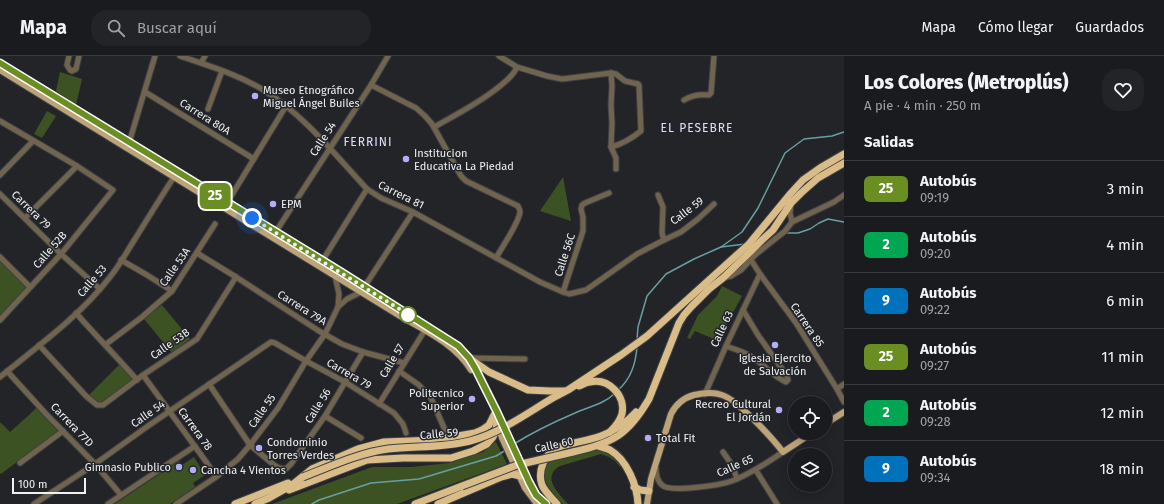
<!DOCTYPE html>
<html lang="es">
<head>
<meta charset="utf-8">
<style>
  body { margin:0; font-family:"Fira Sans",sans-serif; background:#232427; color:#f1f3f6; height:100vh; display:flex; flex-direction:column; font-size:15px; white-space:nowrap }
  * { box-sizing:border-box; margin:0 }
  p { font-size:13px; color:#9fa1a4 }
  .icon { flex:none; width:22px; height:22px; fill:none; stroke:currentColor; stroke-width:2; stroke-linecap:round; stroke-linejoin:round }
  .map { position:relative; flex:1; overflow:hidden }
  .drawer { display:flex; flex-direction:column; background:#1a1b1e; width:320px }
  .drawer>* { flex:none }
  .badge { padding:0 8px; border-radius:6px; font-size:14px; line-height:26px }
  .controls { position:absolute; left:788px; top:340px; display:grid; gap:8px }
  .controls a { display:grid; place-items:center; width:44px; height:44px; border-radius:50%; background:#1a1b1e; box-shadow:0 2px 10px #0003,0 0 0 1px #38393c; font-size:20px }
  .scale { position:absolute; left:12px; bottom:10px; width:74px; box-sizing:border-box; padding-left:4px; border:2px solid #eff1f4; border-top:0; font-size:11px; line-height:14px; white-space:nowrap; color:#eff1f4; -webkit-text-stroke:3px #222428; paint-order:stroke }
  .you { position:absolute; width:20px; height:20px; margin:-10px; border:3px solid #fff; border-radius:50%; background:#1a73e8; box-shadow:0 0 0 6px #1a73e833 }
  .map>.badge { position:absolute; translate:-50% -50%; box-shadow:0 0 0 2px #fff }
  h2 { padding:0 20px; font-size:15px; line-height:36px }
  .round { display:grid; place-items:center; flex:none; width:42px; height:42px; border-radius:16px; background:#232427 }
  .headline { display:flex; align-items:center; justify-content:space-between; height:68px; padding:0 20px }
  h1 { font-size:19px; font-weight:800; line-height:30px }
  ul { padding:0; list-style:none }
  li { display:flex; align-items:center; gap:12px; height:56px; padding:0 20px; border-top:1px solid #38393c }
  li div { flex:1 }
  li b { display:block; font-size:15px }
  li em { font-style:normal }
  li .badge { min-width:44px; font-weight:700; text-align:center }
  header { display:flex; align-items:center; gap:24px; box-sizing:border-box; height:56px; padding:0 20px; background:#1a1b1e; border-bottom:1px solid #38393c }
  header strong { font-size:19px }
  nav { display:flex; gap:22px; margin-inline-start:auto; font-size:14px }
  .search { width:280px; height:36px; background:#232427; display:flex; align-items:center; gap:10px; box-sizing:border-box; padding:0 14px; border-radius:16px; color:#9fa1a4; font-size:15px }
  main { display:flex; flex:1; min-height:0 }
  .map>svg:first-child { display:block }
  .green { fill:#3d5223 }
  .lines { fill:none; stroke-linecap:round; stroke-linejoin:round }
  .stream { stroke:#67a0a2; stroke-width:1.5 }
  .minor-casing { stroke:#3f4145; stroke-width:7 }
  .major-casing { stroke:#3f4145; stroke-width:8 }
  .highway-casing { stroke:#3f4145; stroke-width:9 }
  .minor { stroke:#70644f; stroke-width:5 }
  .major { stroke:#bca378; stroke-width:6 }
  .highway { stroke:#dabc88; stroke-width:7 }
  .highway-bridge-casing { stroke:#3f4145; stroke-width:9; stroke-linecap:butt }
  .highway-bridge { stroke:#dabc88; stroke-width:7 }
  .line-casing { stroke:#fff; stroke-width:9 }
  .line { stroke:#6b8e23; stroke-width:6 }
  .walk { stroke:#eff1f4; stroke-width:4; stroke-dasharray:0 7.2 }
  .poi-dot { fill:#b2adf9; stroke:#222428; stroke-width:1.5 }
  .stop-dot { fill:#fff; stroke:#6b8e23; stroke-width:2 }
  .labels { text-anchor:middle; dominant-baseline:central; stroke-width:3; stroke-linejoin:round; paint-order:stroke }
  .poi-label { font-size:11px; fill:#eff1f4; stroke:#222428; text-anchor:start }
  .street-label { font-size:11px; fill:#eff1f4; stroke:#222428 }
  .neighbourhood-label { font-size:12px; letter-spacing:1px; fill:#e0dffd; stroke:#222428 }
</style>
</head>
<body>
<header>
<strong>Mapa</strong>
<div class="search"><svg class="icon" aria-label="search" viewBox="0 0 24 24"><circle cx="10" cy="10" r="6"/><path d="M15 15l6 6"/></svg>Buscar aquí</div>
<nav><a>Mapa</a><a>Cómo llegar</a><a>Guardados</a></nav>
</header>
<main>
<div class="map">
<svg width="844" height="448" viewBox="0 0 844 448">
  <rect width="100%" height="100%" fill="#222428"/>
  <g class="green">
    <path d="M60 16 82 23 76 49 56 35Z"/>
    <path d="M47 55 56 60 42 82 34 78Z"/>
    <path d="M563 121 571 165 540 155Z"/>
    <path d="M0 205 28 230 0 261Z"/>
    <path d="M722 230 742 240 728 266H727L721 286 695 275 690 283 687 282 698 259 717 240Z"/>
    <path d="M162 249 190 283 172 297 144 263Z"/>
    <path d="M121 307 136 324 102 348 89 339Z"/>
    <path d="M36 352 58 375 1 418 0 417V366L10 376 29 359Z"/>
    <path d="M496 386 507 408 397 448H272L372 411H411L449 407 483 396 493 387Z"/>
    <path d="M593 394C611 395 616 402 625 416L615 405 609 401 601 398 560 410C541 421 558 437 568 448H563C550 434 540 426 546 405Z"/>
    <path d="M194 401 205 419 193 427 195 431 170 448H115L179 405 182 409Z"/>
  </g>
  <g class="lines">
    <g class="stream">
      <path d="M785 177H798L810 173 819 167 828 163 844 166"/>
      <path d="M721 191 745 188"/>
      <path d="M637 284 638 271 647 240 666 218 694 203 721 191 742 176 758 152 785 97 804 83 832 80 844 76"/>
      <path d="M618 334C631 323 636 307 637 290"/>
      <path d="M514 388C533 376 554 366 575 357 588 351 604 348 614 338"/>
      <path d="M312 448 319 444 371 427 419 423 496 400 506 394"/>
    </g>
    <g class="minor-casing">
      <g id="minor">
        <path d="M69 0 67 9 70 14 72 15 76 13 79 0"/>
        <path d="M180 0C209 10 240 19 265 35 305 60 335 99 367 133L381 142 413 156 540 226 563 236 569 238 586 234 637 198 664 184 681 176 698 163 714 148"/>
        <path d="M499 0 517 11 547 20 562 23 611 17 616 18 625 25 638 28 639 29 641 75C631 83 623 88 611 91"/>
        <path d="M201 7 205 0"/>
        <path d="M611 17 612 30 611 49 612 67 611 91 616 102V113"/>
        <path d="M371 29 416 52 425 60 432 68 461 120 466 125 518 150C519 153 520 153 520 156 519 167 502 191 496 202"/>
        <path d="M145 36 254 103"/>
        <path d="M684 44C692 39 700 38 709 39L711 37 714 0"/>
        <path d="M208 53 222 15"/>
        <path d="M0 65 77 110 113 134 61 198 0 264"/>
        <path d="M434 71C454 60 509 31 517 11"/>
        <path d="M129 87 155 0"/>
        <path d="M0 119 33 85"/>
        <path d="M0 138 61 198 100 233"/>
        <path d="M658 139 663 151 662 177 664 184"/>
        <path d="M227 147 286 50"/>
        <path d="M25 162 77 110"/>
        <path d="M792 166 834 146 844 139"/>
        <path d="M275 177 371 29 388 0"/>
        <path d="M197 197 236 221 319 275 342 288 363 296 404 307"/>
        <path d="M0 201 30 231"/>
        <path d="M121 204 147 219 172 235"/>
        <path d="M751 204 760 218 796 267 837 333 844 346"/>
        <path d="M321 207 367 133"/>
        <path d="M335 220 339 238 338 251"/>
        <path d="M723 222 731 220 741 214 755 199 785 175 792 166 790 157 791 148"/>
        <path d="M563 236 583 175V161L581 153 582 149 585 147 609 137"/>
        <path d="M76 257C96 280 117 301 137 324"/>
        <path d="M39 289 86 340 97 349H103L143 319 197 283 236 221"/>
        <path d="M105 289 142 261 172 235 215 168"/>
        <path d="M726 290C736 294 746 296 755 303 765 310 774 321 786 326L788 324 787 320 758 279 743 254"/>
        <path d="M470 302 525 303"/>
        <path d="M7 315 47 359 95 408 121 439"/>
        <path d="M399 315 419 329 431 342 445 374"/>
        <path d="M143 319 207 407 216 421"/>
        <path d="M0 321C38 290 80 260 110 221 120 209 127 195 135 183 148 162 161 141 174 121"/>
        <path d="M209 328 250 389 274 409 279 412 286 413 291 408 325 360 363 296"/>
        <path d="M837 333 844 328"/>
        <path d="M705 338 726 290 760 218"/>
        <path d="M379 348 425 274"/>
        <path d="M325 360 361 382"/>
        <path d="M723 396 730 406"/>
        <path d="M20 407 63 375"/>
        <path d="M733 411 737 423"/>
        <path d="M656 412C656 418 657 425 662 429 669 437 721 429 732 425 750 418 767 407 783 396"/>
        <path d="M755 414 757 416 777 448"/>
        <path d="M34 448 95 408 148 370 271 286 275 287 306 305 345 326 394 357 403 368 406 377"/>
        <path d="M108 448 195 390"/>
        <path d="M176 448 216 421 238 403 250 389 278 352 306 305 325 278 338 251 347 243 361 236 413 156"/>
      </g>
    </g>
    <g class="major-casing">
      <g id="major">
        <path d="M0 7 343 217 458 290 469 302 475 312 497 356 529 426 536 439 546 448"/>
        <path d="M0 14 400 260C426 275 455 288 471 314"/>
        <path d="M825 368 844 356"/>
        <path d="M498 369 502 382 525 432 537 448"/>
        <path d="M647 448 651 423 671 358C676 348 683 342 694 339 703 337 714 336 722 339 738 344 772 382 783 396L812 377"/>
      </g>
    </g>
    <g class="highway-casing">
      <g id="highway">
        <path d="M469 302 489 316 528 334 550 335H565"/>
        <path d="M579 330C582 329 586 326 590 326 609 322 626 340 622 358 620 365 615 371 610 376"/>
        <path d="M551 343 568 334 621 299 647 280 749 188 791 137 803 124 820 112 844 98"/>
        <path d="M598 390C602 391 606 392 610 394 627 404 637 429 638 448"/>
        <path d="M573 396C613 387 628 379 649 343L679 267 684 259 691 251 709 233 723 222 750 196 762 184 773 174 791 147 801 137 818 122 844 107"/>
        <path d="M634 431 640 434 649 435"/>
        <path d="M289 434 367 404 403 402H451L473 395 487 388 493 381 496 374 497 366"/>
        <path d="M235 448 288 427"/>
        <path d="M255 448 269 442 292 429 312 413 358 393 384 386 435 384 475 377 482 374 489 369 494 359"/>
        <path d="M415 448 462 430"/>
        <path d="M438 448 501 421 512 418 520 420"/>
        <path d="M557 448C552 442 545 436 542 429 537 415 545 396 559 391 573 386 588 385 601 380 614 375 626 367 636 356"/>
      </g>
    </g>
    <use href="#minor" class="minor"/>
    <use href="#major" class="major"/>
    <use href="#highway" class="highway"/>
    <g class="highway-bridge-casing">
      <g id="highway-bridge">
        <path d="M303 421C331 410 359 397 388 393 415 390 443 392 470 385 500 377 526 358 551 343"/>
        <path d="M462 430 517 409 573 396"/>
      </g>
    </g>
    <use href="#highway-bridge" class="highway-bridge"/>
  </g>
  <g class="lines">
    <g class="line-casing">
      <path id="line" d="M0 7 343 217 458 290 469 302 475 312 497 356 529 426 536 439 546 448"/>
    </g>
    <use href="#line" class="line"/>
    <path class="walk" d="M252 162 409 259H408"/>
  </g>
  <g class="poi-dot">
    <circle cx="255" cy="40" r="4"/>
    <circle cx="406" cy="103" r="4"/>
    <circle cx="273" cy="148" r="4"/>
    <circle cx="775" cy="289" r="4"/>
    <circle cx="472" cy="343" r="4"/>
    <circle cx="779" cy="354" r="4"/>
    <circle cx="648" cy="382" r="4"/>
    <circle cx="259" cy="392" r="4"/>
    <circle cx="179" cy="411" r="4"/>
    <circle cx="193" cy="414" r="4"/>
  </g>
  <circle class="stop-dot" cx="408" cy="259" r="8"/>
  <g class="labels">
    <g class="poi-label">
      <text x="263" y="34">Museo Etnográfico<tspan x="263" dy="13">Miguel Ángel Builes</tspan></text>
      <text x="414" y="97">Institucion<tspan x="414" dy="13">Educativa La Piedad</tspan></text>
      <text x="281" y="148">EPM</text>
      <text x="775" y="302" text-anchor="middle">Iglesia Ejercito<tspan x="775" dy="13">de Salvación</tspan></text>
      <text x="464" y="337" text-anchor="end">Politecnico<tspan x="464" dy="13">Superior</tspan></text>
      <text x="771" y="348" text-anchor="end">Recreo Cultural<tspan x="771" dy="13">El Jordán</tspan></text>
      <text x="656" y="382">Total Fit</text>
      <text x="267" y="386">Condominio<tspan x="267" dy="13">Torres Verdes</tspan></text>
      <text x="171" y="411" text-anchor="end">Gimnasio Publico</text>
      <text x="201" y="414">Cancha 4 Vientos</text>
    </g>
    <g class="street-label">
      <text transform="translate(205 61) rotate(32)">Carrera 80A</text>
      <text transform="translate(323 83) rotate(-57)">Calle 54</text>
      <text transform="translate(401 139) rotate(26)">Carrera 81</text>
      <text transform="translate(31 154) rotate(44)">Carrera 79</text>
      <text transform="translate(687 155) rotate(-37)">Calle 59</text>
      <text transform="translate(50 194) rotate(-49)">Calle 52B</text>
      <text transform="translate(565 199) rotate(-72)">Calle 56C</text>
      <text transform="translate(175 211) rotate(-55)">Calle 53A</text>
      <text transform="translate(92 225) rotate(-49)">Calle 53</text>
      <text transform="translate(302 252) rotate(32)">Carrera 79A</text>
      <text transform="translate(807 269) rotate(56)">Carrera 85</text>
      <text transform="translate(722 273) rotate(-65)">Calle 63</text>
      <text transform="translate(170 288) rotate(-35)">Calle 53B</text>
      <text transform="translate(392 305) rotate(-59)">Calle 57</text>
      <text transform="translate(349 318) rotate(30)">Carrera 79</text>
      <text transform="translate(318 350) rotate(-58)">Calle 56</text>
      <text transform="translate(262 355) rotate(-55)">Calle 55</text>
      <text transform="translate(148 358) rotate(-35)">Calle 54</text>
      <text transform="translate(72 369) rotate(46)">Carrera 77D</text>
      <text transform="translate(195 373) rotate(54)">Carrera 78</text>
      <text transform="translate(439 378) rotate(-5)">Calle 59</text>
      <text transform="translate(554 389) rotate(-13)">Calle 60</text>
      <text transform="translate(735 410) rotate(-24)">Calle 65</text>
    </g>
    <g class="neighbourhood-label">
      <text x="697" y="72">EL PESEBRE</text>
      <text x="368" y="86">FERRINI</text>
    </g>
  </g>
</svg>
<div class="controls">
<a><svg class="icon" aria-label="locate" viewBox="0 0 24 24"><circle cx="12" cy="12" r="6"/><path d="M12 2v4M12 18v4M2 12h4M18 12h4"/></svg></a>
<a><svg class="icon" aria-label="layers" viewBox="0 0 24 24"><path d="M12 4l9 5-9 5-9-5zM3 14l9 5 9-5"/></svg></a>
</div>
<div class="scale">100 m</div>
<div class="you" style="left:252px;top:162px"></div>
<b class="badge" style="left:215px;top:140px;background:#6b8e23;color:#fff">25</b>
</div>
<section class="drawer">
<div class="headline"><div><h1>Los Colores (Metroplús)</h1><p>A pie · 4 min · 250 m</p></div><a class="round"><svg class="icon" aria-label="heart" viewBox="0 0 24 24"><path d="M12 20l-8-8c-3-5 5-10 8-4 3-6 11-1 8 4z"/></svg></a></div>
<h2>Salidas</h2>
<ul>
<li><span class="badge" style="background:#6b8e23;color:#fff">25</span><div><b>Autobús</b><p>09:19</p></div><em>3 min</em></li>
<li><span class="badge" style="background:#00a651;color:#fff">2</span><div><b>Autobús</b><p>09:20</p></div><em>4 min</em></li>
<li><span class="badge" style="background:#0072bc;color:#fff">9</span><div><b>Autobús</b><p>09:22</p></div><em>6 min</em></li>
<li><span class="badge" style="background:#6b8e23;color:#fff">25</span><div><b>Autobús</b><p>09:27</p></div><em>11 min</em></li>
<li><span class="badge" style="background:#00a651;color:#fff">2</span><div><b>Autobús</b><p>09:28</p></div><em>12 min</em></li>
<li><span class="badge" style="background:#0072bc;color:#fff">9</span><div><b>Autobús</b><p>09:34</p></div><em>18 min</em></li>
</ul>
</section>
</main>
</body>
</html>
